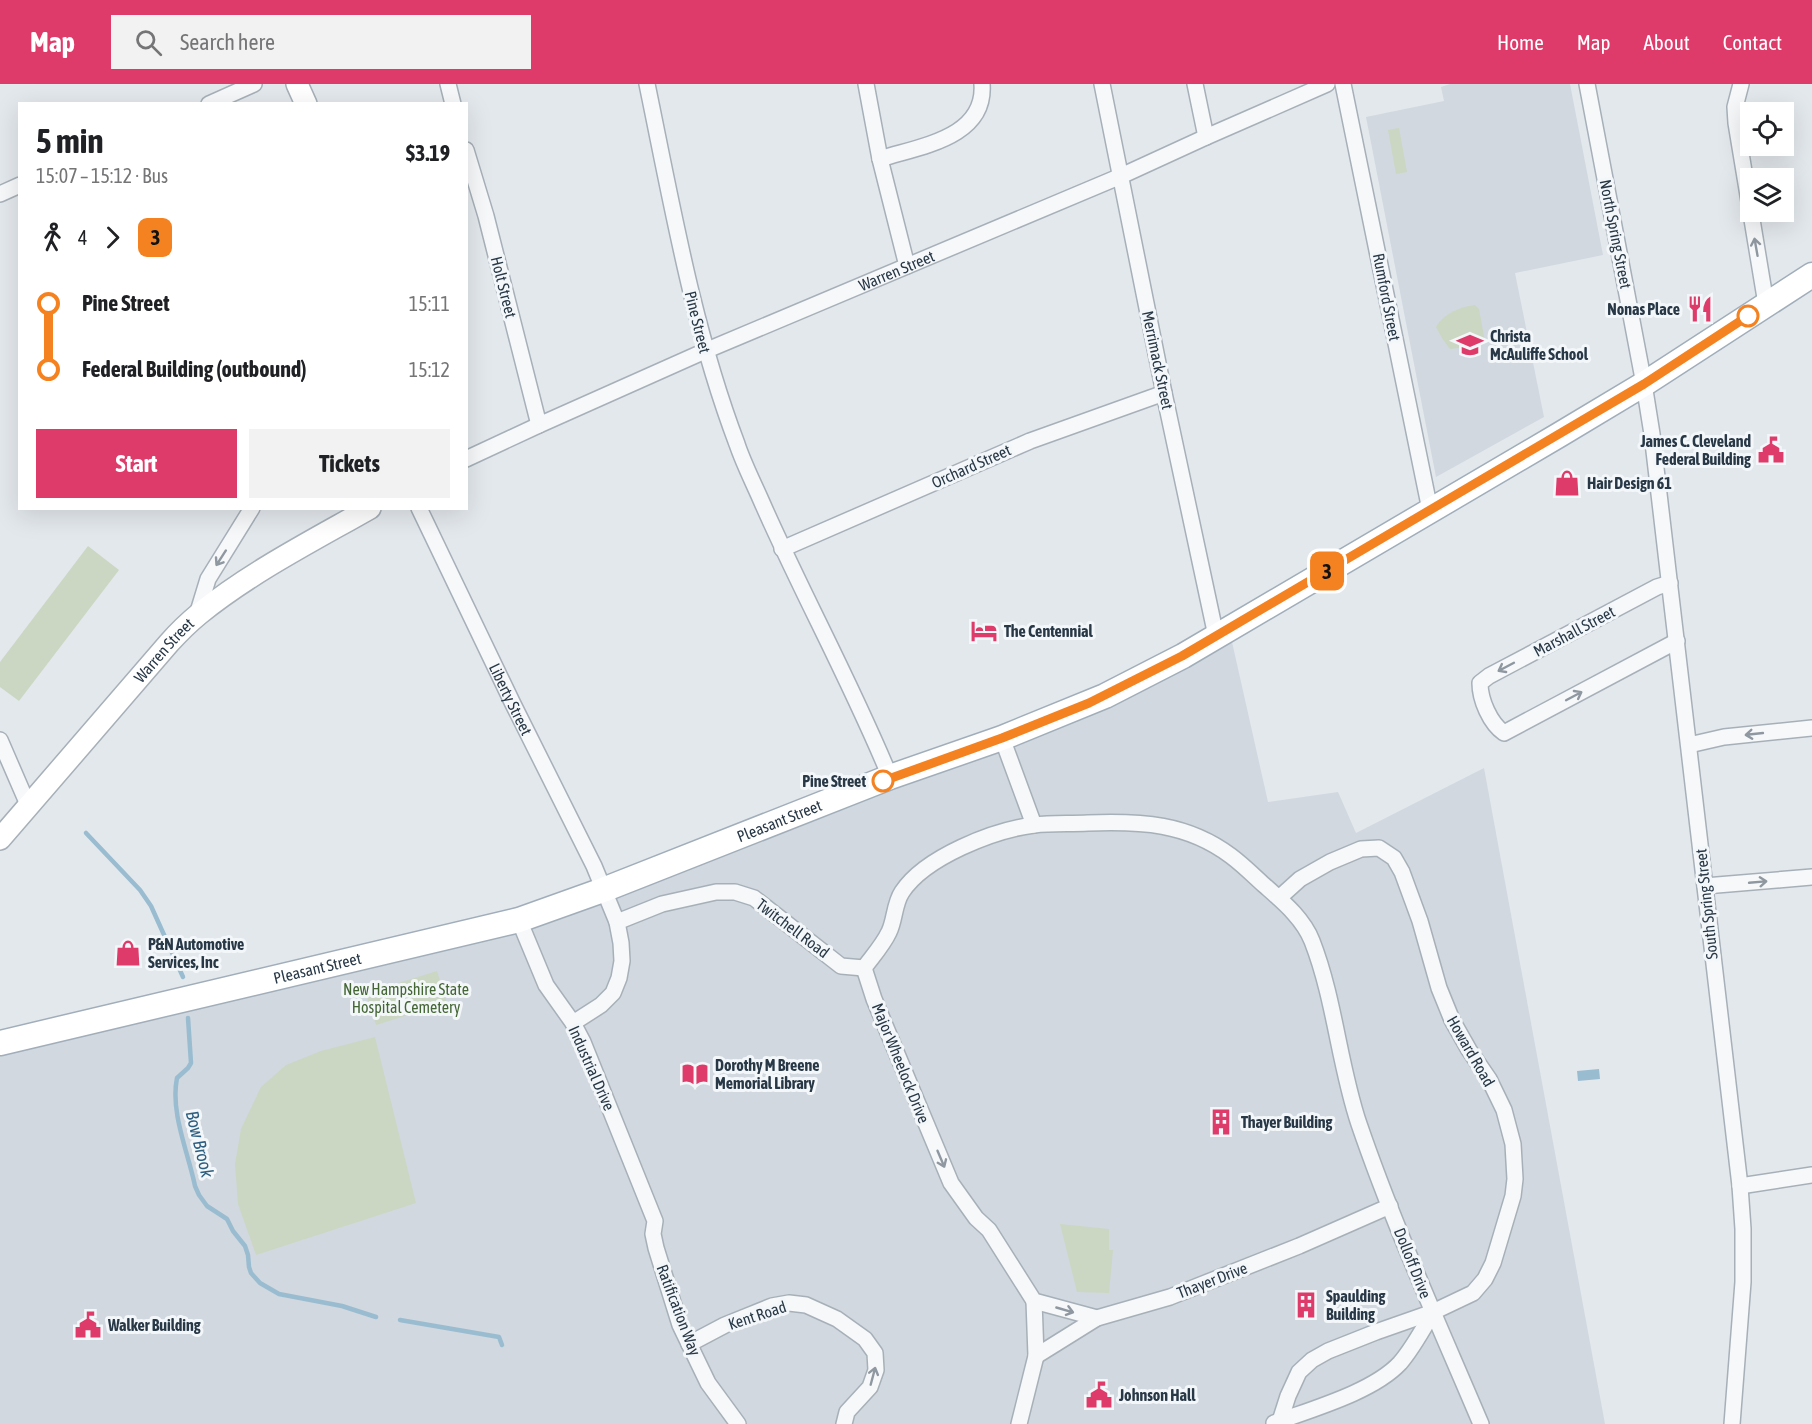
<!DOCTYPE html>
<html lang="en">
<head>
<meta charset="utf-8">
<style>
  body { margin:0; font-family:"Asap Condensed",sans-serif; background:#f2f2f2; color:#202124; height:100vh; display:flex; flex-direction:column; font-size:22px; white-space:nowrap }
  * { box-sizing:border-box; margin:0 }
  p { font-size:20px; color:#757577 }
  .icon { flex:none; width:33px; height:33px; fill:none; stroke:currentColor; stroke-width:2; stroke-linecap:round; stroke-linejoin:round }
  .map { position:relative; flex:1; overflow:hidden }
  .sheet { position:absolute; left:18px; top:18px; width:450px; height:408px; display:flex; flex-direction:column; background:#fff; border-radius:0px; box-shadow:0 6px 24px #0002 }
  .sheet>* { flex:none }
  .badge { padding:0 12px; border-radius:9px; font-size:21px; line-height:39px }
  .buttons { position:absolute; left:1740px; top:18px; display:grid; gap:12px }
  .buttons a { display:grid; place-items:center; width:54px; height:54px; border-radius:0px; background:#fff; box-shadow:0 6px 24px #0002; font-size:30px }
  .map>.badge { position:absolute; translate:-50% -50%; box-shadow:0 0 0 3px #fff }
  .legs { display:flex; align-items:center; gap:9px; height:66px; padding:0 18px; font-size:20px }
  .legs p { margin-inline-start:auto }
  .headline { display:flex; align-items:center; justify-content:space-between; height:102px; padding:0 18px }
  h1 { font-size:33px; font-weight:700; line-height:45px }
  .button { display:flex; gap:12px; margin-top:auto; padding:12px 18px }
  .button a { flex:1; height:69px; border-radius:0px; background:#de3b6b; color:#fff; font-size:24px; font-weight:700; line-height:69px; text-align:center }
  .button a+a { background:#f2f2f2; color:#202124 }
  ul { padding:0 18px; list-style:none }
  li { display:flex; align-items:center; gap:21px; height:66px; font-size:22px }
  li i { display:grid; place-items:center; width:9px; height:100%; margin:0 8px; background:currentColor }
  li i::after { content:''; width:15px; height:15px; margin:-8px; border:4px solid; border-radius:50%; background:#fff }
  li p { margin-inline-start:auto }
  li:first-child i { background:linear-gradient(#0000 50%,currentColor 0) }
  li:last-child i { background:linear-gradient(currentColor 50%,#0000 0) }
  header { display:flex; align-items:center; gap:36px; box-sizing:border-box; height:84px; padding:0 30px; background:#de3b6b; color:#fff }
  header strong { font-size:28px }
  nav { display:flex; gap:33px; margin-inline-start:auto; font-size:21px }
  .search { width:420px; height:54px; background:#f2f2f2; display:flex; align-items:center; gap:15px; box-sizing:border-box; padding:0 21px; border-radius:0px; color:#757577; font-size:22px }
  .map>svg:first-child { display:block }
  .built { fill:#d1d8df }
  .green { fill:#cbd7c3 }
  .water { fill:#9abcd0 }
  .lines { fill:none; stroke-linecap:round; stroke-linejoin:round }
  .stream { stroke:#9abcd0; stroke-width:4.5 }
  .street-casing { stroke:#a7b0b8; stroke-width:18 }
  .secondary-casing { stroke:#a7b0b8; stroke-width:24 }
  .primary-casing { stroke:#a1aeba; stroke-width:27 }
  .street { stroke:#f6f8fa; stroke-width:15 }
  .secondary { stroke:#fff; stroke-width:21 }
  .primary { stroke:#fff; stroke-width:24 }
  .oneway { stroke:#8f98a0 }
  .line-1-casing { stroke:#fff; stroke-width:14 }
  .line-1 { stroke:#f58220; stroke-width:9 }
  .stop-1-dot { fill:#fff; stroke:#f58220; stroke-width:3 }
  .labels { text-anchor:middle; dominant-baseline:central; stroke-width:6; stroke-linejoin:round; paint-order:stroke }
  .street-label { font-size:16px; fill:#283847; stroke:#f3f7f9 }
  .poi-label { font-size:16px; font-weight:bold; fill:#283847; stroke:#f3f7f9; text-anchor:start }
  .stop-label { font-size:16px; font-weight:bold; fill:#283847; stroke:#f3f7f9; text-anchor:end }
  .park-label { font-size:16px; fill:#446534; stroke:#f3f7f9 }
  .water-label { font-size:18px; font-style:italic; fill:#2d5e80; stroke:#f3f7f9 }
</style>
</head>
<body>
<header>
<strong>Map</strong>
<div class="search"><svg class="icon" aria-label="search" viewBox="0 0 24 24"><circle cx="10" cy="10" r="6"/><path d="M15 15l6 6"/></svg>Search here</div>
<nav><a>Home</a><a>Map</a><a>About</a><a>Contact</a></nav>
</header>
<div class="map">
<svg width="1812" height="1340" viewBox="0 0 1812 1340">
  <rect width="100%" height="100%" fill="#e3e8ed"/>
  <g class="built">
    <path d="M1450 0H1570L1603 171 1515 189 1544 333 1436 393 1366 33 1444 17 1441 3Z"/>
    <path d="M1232 558 1268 718 1338 708 1356 749 1484 684 1605 1340H0V968L699 778 1113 620 1172 591Z"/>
  </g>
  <g class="green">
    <path d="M1399 44 1407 88 1396 90 1388 46Z"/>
    <path d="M1475 221 1479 225 1485 258 1474 262 1450 265 1442 254 1436 243C1444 229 1460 223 1475 221Z"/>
    <path d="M88 462 119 486 19 617 0 603V578Z"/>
    <path d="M437 887 447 919 376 941 366 909Z"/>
    <path d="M375 953 416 1119 256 1171 238 1120 235 1080 241 1045 261 1003 286 981 321 967Z"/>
    <path d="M1060 1140 1109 1145V1166H1113L1109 1209 1077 1208Z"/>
  </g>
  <path class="water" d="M1599 985 1600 995 1578 997 1577 987Z"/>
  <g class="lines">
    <g class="stream">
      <path d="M86 749 140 806 151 822 183 893"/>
      <path d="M188 934 191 979 188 984 177 994C170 1028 188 1068 195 1102L199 1111 207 1122 227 1135 233 1147 245 1162 248 1171 249 1183 251 1189 260 1199 279 1210 342 1222 376 1233"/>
      <path d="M400 1236 499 1253 502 1261"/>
    </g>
    <g class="street-casing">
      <g id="street">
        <path d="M448 0 453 20"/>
        <path d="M647 0C672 121 693 244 737 360 743 378 752 396 760 414 801 508 851 598 890 693"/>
        <path d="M866 0 880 75 907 182"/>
        <path d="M1102 0 1164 309 1216 552"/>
        <path d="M1195 0 1206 53"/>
        <path d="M1343 0 1430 426"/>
        <path d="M1587 0 1644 300 1652 350 1740 1102 1743 1145V1198L1732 1340"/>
        <path d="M1741 0 1735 23 1736 39 1766 220"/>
        <path d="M209 20 254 0"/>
        <path d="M466 66 486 132 539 341"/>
        <path d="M880 75C920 62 986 54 982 0"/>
        <path d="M0 110 20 101"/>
        <path id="s1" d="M466 375 539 341 705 267 1121 92 1206 53 1327 0"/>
        <path id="s2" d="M419 424 513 620 594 782 617 838 621 859 622 877 619 894 613 909 601 921 573 939"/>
        <path d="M782 465 1030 357 1164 309"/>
        <path d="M1670 499 1657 503 1489 592 1480 599C1480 616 1490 639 1504 649L1677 557"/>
        <path d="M197 531 208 495 252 424"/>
        <path d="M1002 654 1034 741"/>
        <path d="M0 656 29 723"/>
        <path d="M1689 661 1724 653 1812 644"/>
        <path d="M1705 802 1812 793"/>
        <path d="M1279 814 1300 795 1330 778 1361 765 1379 764 1394 774 1402 788 1420 837 1439 904 1452 936 1469 966 1489 995 1504 1026 1513 1060 1515 1095 1513 1112 1493 1179 1485 1195 1473 1209 1433 1228 1376 1248 1328 1267 1312 1276 1299 1288 1288 1312 1280 1337"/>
        <path d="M519 836 546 901 573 939 583 958 655 1137 653 1150 656 1164 680 1241 708 1299 738 1340"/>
        <path d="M617 838 662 820 716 808H735L754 814 841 882 864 884"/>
        <path d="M864 884C872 873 883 861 889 848 895 836 894 820 902 808 925 773 994 746 1034 741 1052 739 1070 740 1088 739 1141 737 1187 739 1231 772 1243 781 1253 791 1264 801 1282 817 1303 834 1312 857 1335 916 1339 981 1359 1040 1394 1142 1439 1241 1481 1340"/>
        <path d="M864 884 874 915 951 1099 976 1134 989 1146 1034 1217 1097 1234"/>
        <path d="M1740 1102 1812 1091"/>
        <path d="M689 1260 725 1241 772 1222 789 1219 806 1221 837 1235 865 1255 875 1269 876 1286 870 1303 847 1328 844 1340"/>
        <path d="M1036 1272 1097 1234 1170 1213 1299 1162 1390 1122"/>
        <path d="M1274 1339C1312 1325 1373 1308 1400 1279 1413 1264 1423 1245 1433 1228"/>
        <path d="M1019 1340 1036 1272 1034 1217"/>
      </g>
    </g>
    <g class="secondary-casing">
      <g id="secondary">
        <path d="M297 0 306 20"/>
        <path id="s3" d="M0 755 169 559C178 549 188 539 199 530 251 488 312 457 370 424"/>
      </g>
    </g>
    <g class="primary-casing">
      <g id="primary">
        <path id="s4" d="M0 959 519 836 603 806 890 693 1002 654 1105 612 1183 572 1559 351 1644 300 1812 191"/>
      </g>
    </g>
    <use href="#street" class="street"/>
    <use href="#secondary" class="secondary"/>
    <use href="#primary" class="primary"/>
  </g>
  <defs><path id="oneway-shaft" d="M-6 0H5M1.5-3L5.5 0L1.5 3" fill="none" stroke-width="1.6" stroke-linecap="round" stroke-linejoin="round" transform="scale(1.5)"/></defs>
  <g class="oneway">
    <use href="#oneway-shaft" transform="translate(1756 163) rotate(-100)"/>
    <use href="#oneway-shaft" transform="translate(221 474) rotate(123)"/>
    <use href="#oneway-shaft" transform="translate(1506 583) rotate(152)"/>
    <use href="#oneway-shaft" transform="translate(1574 612) rotate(-28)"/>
    <use href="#oneway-shaft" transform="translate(1754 650) rotate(174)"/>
    <use href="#oneway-shaft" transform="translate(1758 798) rotate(-5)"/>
    <use href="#oneway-shaft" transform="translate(941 1075) rotate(67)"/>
    <use href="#oneway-shaft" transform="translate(1065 1226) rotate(16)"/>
    <use href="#oneway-shaft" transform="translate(873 1292) rotate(-75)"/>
  </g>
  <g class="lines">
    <g class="line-1-casing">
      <path id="line-1" d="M883 697 1002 654 1089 619 1182 572 1644 300 1748 232"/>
    </g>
    <use href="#line-1" class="line-1"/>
  </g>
  <defs>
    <g id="restaurant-bare" transform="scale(2.07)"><path d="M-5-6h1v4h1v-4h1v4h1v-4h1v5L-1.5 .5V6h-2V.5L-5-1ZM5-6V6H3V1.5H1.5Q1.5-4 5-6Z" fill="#de3b6b" stroke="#f3f7f9" stroke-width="2.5" paint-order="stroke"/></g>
    <g id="school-bare" transform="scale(2.07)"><path d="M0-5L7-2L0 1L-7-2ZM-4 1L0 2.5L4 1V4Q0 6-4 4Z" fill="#de3b6b" stroke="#f3f7f9" stroke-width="2.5" paint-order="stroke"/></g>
    <g id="civic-bare" transform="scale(2.07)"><path d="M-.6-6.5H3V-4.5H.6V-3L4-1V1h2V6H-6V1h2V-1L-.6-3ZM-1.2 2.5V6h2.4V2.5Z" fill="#de3b6b" stroke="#f3f7f9" stroke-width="2.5" paint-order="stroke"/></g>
    <g id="shop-bare" transform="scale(2.07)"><path d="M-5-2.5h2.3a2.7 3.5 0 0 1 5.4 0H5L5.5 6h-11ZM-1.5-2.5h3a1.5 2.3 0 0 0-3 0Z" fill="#de3b6b" stroke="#f3f7f9" stroke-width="2.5" paint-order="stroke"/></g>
    <g id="hotel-bare" transform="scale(2.07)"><path d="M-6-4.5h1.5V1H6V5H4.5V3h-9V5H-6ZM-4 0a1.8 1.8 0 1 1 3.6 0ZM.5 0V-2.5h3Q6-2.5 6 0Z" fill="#de3b6b" stroke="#f3f7f9" stroke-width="2.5" paint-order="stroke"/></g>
    <g id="library-bare" transform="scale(2.07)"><path d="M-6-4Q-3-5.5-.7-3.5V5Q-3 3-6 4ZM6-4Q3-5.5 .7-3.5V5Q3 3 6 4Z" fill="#de3b6b" stroke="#f3f7f9" stroke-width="2.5" paint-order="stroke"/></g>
    <g id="building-bare" transform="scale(2.07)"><path d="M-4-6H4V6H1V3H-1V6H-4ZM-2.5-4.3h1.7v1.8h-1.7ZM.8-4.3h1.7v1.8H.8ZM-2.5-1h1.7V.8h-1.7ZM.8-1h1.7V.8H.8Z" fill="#de3b6b" stroke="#f3f7f9" stroke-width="2.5" paint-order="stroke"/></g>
  </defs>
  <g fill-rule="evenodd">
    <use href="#restaurant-bare" x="1700" y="225"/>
    <use href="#school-bare" x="1470" y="261"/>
    <use href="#civic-bare" x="1771" y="366"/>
    <use href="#shop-bare" x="1567" y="399"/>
    <use href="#hotel-bare" x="984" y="547"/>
    <use href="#shop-bare" x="128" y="869"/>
    <use href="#library-bare" x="695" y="990"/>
    <use href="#building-bare" x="1221" y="1038"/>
    <use href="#building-bare" x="1306" y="1221"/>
    <use href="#civic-bare" x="88" y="1241"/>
    <use href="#civic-bare" x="1099" y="1311"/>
  </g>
  <g class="stop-1-dot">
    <circle cx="1748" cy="232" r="10"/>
    <circle cx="883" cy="697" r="10"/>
  </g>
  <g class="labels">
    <g class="street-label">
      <text transform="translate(1616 150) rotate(79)">North Spring Street</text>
      <text stroke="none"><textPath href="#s1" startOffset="470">Warren Street</textPath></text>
      <text transform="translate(504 203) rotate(76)">Holt Street</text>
      <text transform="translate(1387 213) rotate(79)">Rumford Street</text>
      <text transform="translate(698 238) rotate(76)">Pine Street</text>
      <text transform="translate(1158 276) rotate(78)">Merrimack Street</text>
      <text transform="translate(971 382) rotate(-24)">Orchard Street</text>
      <text transform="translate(1574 547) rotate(-28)">Marshall Street</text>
      <text stroke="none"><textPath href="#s3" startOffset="250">Warren Street</textPath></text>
      <text stroke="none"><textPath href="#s2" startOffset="212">Liberty Street</textPath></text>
      <text stroke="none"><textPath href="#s4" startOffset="812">Pleasant Street</textPath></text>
      <text transform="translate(1706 820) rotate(-96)">South Spring Street</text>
      <text transform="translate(793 844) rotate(37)">Twitchell Road</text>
      <text stroke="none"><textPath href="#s4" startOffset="326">Pleasant Street</textPath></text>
      <text transform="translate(1471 967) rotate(60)">Howard Road</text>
      <text transform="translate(901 979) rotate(68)">Major Wheelock Drive</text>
      <text transform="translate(592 984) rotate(66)">Industrial Drive</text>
      <text transform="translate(1413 1179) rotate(68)">Dolloff Drive</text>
      <text transform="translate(1212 1196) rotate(-21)">Thayer Drive</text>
      <text transform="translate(679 1226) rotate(69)">Ratification Way</text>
      <text transform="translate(757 1231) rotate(-18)">Kent Road</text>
    </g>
    <g class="poi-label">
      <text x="1680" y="225" text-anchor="end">Nonas Place</text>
      <text x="1490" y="252">Christa<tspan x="1490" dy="18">McAuliffe School</tspan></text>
      <text x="1751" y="357" text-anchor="end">James C. Cleveland<tspan x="1751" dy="18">Federal Building</tspan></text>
      <text x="1587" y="399">Hair Design 61</text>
      <text x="1004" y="547">The Centennial</text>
      <text x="148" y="860">P&amp;N Automotive<tspan x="148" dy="18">Services, Inc</tspan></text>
      <text x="715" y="981">Dorothy M Breene<tspan x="715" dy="18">Memorial Library</tspan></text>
      <text x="1241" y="1038">Thayer Building</text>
      <text x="1326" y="1212">Spaulding<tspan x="1326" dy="18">Building</tspan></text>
      <text x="108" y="1241">Walker Building</text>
      <text x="1119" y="1311">Johnson Hall</text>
    </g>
    <g class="stop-label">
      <text x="866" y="697">Pine Street</text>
    </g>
    <g class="park-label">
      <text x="406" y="905">New Hampshire State<tspan x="406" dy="18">Hospital Cemetery</tspan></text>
    </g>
    <g class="water-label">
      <text transform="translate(200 1060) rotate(76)">Bow Brook</text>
    </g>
  </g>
</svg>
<div class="buttons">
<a><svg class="icon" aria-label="locate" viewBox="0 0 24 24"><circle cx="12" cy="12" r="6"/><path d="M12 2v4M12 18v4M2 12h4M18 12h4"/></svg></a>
<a><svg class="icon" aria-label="layers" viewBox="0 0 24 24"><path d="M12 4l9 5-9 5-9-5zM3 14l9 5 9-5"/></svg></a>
</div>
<b class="badge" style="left:1327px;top:487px;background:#f58220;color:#111">3</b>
<section class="sheet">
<div class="headline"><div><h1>5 min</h1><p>15:07 – 15:12 · Bus</p></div><b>$3.19</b></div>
<div class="legs"><svg class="icon" aria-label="walk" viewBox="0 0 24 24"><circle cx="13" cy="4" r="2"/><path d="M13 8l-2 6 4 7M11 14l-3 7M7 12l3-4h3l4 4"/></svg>4<svg class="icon" aria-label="forward" viewBox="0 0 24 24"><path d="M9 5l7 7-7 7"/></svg><b class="badge" style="background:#f58220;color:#111">3</b></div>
<ul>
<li><i style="color:#f58220"></i><b>Pine Street</b><p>15:11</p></li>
<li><i style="color:#f58220"></i><b>Federal Building (outbound)</b><p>15:12</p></li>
</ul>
<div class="button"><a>Start</a><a>Tickets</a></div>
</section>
</div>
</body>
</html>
